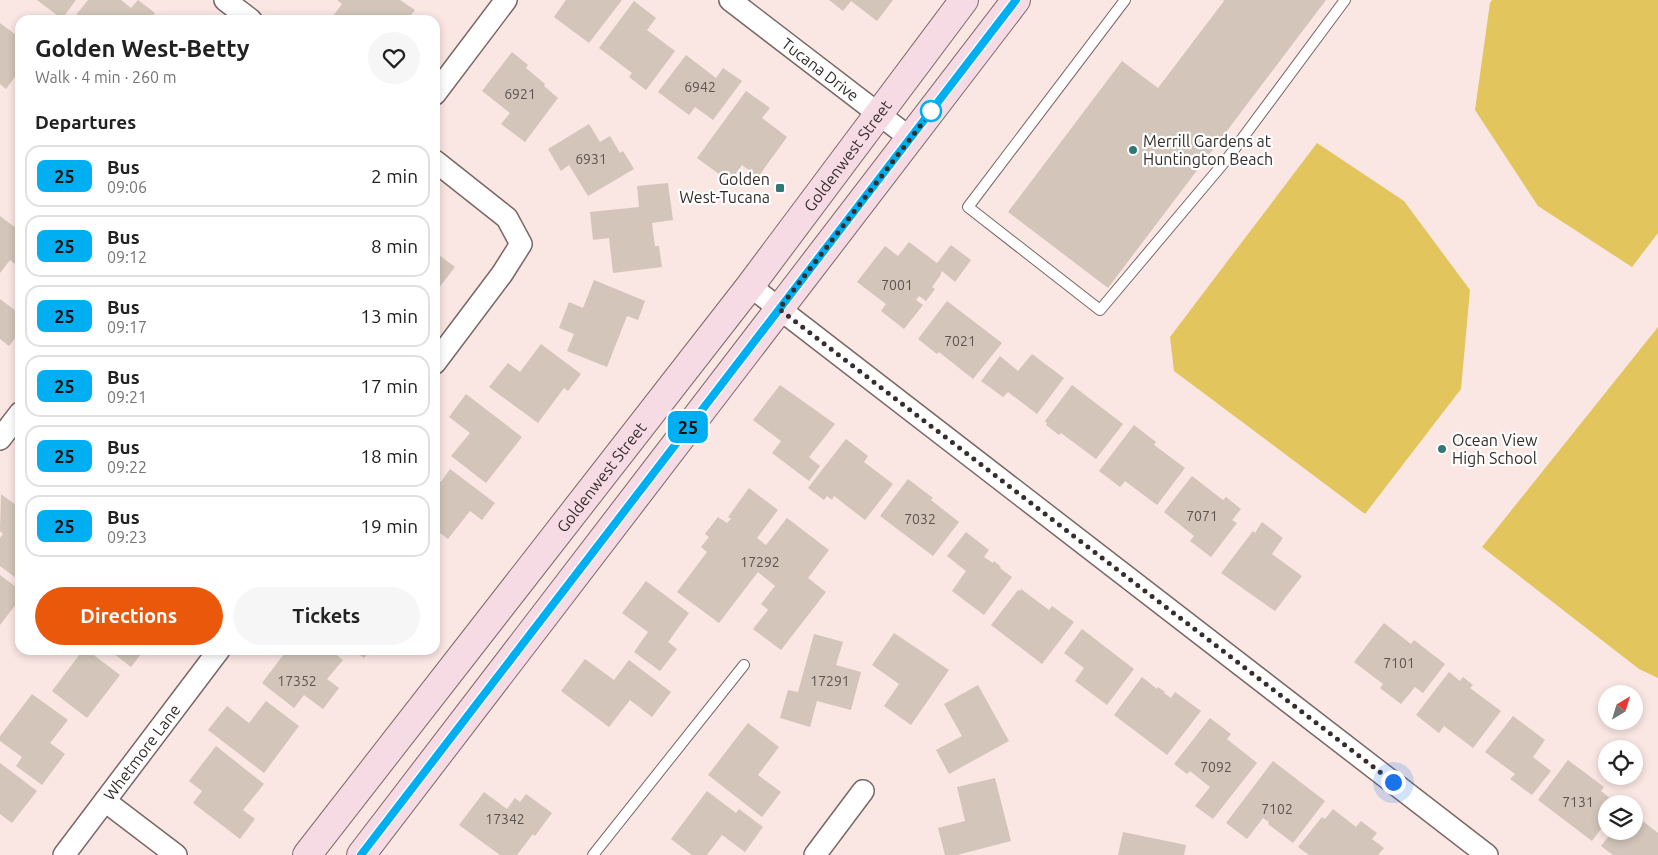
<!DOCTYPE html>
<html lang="en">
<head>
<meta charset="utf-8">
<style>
  body { margin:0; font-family:Ubuntu,sans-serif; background:#f6f6f6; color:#222; height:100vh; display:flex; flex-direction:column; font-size:19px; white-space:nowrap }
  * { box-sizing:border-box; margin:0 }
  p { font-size:16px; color:#767676 }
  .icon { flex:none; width:28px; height:28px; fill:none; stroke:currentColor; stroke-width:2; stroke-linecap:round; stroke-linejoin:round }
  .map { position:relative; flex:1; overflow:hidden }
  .sheet { position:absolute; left:15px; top:15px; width:425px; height:640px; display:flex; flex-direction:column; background:#fff; border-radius:15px; box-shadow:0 2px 8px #0003 }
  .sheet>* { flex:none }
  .badge { padding:0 10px; border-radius:8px; font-size:18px; line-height:32px }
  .needle { width:32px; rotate:38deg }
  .controls { position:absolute; left:1598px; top:685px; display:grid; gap:10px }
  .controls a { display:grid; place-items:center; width:45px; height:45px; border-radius:50%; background:#fff; box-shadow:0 2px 8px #0003; font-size:25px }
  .you { position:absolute; width:25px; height:25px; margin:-12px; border:4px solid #fff; border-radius:50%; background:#1a73e8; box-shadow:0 0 0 8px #1a73e833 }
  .map>.badge { position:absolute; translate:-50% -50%; box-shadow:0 0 0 2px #fff }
  h2 { padding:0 20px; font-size:19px; line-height:45px }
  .round { display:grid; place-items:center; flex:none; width:52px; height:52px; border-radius:26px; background:#f6f6f6 }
  .summary { display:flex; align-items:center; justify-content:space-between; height:85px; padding:0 20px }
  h1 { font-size:24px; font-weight:700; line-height:38px }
  .cta { display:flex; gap:10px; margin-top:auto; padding:10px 20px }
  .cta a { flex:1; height:58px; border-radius:30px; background:#ea580c; color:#fff; font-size:20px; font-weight:700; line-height:58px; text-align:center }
  .cta a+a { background:#f6f6f6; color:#222 }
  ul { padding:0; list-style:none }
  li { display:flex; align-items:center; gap:15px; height:62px; margin:0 10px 8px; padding:0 10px; border:2px solid #e0e0e0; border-radius:15px }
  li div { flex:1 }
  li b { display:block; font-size:19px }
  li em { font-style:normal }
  li .badge { min-width:55px; font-weight:700; text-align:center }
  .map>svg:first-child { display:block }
  .green { fill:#e2c55d }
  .building { fill:#d3c5ba }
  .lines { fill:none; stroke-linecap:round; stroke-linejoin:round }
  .service-casing { stroke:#796866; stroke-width:12 }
  .minor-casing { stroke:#796866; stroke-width:24 }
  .secondary-casing { stroke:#796866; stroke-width:30 }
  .service { stroke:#fff; stroke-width:10 }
  .minor { stroke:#fff; stroke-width:21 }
  .secondary { stroke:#f6dae4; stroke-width:28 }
  .line-casing { stroke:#fff; stroke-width:11 }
  .line { stroke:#00aff2; stroke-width:8 }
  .walk { stroke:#352e2c; stroke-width:5; stroke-dasharray:0 9 }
  .stop-dot { fill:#fff; stroke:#00aff2; stroke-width:2.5 }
  .poi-dot { fill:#307976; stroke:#fff; stroke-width:2 }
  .labels { text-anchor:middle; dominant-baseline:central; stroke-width:4.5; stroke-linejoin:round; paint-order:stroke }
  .number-label { font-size:14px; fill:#5c5450 }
  .street-label { font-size:16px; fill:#352e2c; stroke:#fff }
  .poi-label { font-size:16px; fill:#352e2c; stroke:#fff; text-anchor:start }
</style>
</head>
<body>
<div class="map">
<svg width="1658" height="855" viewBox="0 0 1658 855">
  <rect width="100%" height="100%" fill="#fae6e3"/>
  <g class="green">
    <path d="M1492 0H1658V233L1632 267 1538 206 1475 110 1490 3Z"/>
    <path d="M1317 143 1404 201 1470 290 1461 389 1365 514 1174 371 1170 337Z"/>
    <path d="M1658 327V678L1639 669 1482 547Z"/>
  </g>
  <g class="building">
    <path d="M37 0H76L62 19Z"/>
    <path d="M88 0H121L131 8 138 0 155 13 149 20H72Z"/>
    <path d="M337 0H400L415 10 407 20H330L342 4Z"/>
    <path d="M566 0H622L589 43 554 17Z"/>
    <path d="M829 0H893L877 21 851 1 843 11Z"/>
    <path d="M1223 0H1326L1108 288 1008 212 1122 61 1158 88 1224 1Z"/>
    <path d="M634 1 656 18 647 30 675 51 646 90 629 77 632 73 599 48Z"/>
    <path d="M0 23 20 38V70L6 89 0 84Z"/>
    <path d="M512 52 528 65 526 68 545 84 544 86 558 98 525 142 501 124 510 113 482 91Z"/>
    <path d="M686 55 716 78 723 68 742 81 713 120 695 107 689 115 658 92Z"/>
    <path d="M746 91 770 108 762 118 787 137 758 177 742 165 730 182 697 158Z"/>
    <path d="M589 124 600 142 610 136 620 153 623 151 634 169 588 196 569 165 561 171 548 149Z"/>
    <path d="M668 183 673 220 652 223 655 246H659L662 267 613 273 609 238 593 240 590 212 639 207 637 186Z"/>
    <path d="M0 216 20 231V268L10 260 0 273Z"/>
    <path d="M909 242 937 263 951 245 971 260 955 282 942 271 940 276 932 287 935 289 926 301 919 296 916 300 923 305 904 329 881 311 886 304 857 282 885 246 898 256Z"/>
    <path d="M435 252 455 267 435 293Z"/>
    <path d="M594 280 645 301 638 320 627 316 607 367 567 351 574 334 559 328 569 302 583 308Z"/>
    <path d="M0 299 20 314V332L9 346 0 339Z"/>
    <path d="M947 301 1002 343 973 379 939 352 937 354 918 339Z"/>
    <path d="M541 344 581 374 568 391 564 388 538 423 489 387 508 363 520 372Z"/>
    <path d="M1032 354 1064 378 1037 414 1008 392 1003 397 981 381 1000 356 1018 371Z"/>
    <path d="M780 385 835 424 809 457 820 466 809 481 772 453 781 441 753 420Z"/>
    <path d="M1072 385 1123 424 1096 459 1061 433 1059 435 1046 425 1047 423 1045 421Z"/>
    <path d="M466 394 522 437 486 483 451 456 470 433 449 417Z"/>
    <path d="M1134 425 1156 442 1154 445 1185 468 1157 505 1125 481 1120 487 1099 471Z"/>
    <path d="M846 439 868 456 864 462 893 484 865 520 834 496 832 500 827 496 824 500 808 488Z"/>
    <path d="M450 469 495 503 482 520 470 511 448 539 435 529V478L441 482Z"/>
    <path d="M1192 476 1223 500 1226 497 1241 509 1232 520 1237 523 1211 557 1190 541 1194 536 1164 512Z"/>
    <path d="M908 479 933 498 931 500 959 522 933 556 880 516Z"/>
    <path d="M749 488 778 510 757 538 766 545 787 518 829 550 808 578 826 592 781 650 753 629 768 610 761 604 775 586 758 572 719 623 677 592 707 552 701 547 709 537 705 534 718 517 727 523 731 519 728 517Z"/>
    <path d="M1 494 20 508V581L0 566V538L3 534 0 531Z"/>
    <path d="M1262 522 1283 538 1272 554 1302 576 1275 611 1221 573 1253 531 1255 533Z"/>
    <path d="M966 532 989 550 984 557 993 563 994 561 1001 567 1000 568 1012 577 984 615 952 591 966 571 947 556Z"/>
    <path d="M0 575 20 590V599L0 625Z"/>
    <path d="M646 581 689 613 668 642 677 649 660 671 634 652 648 632 622 613Z"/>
    <path d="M1021 589 1049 610 1052 606 1074 622 1042 664 991 625 1018 590 1020 591Z"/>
    <path d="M1384 623 1411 644 1414 640 1445 664 1423 693 1415 687 1401 704 1380 688 1383 684 1354 662Z"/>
    <path d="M1082 629 1134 669 1107 705 1075 681 1084 668 1064 653Z"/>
    <path d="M894 633 949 670 911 725 884 706 899 684 872 665Z"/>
    <path d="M814 634 843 642 836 665 861 672 851 710 817 701 810 727 780 718 788 690 798 692Z"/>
    <path d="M83 650H87L120 675 87 718 52 691Z"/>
    <path d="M109 650H144L131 667Z"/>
    <path d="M287 650H330L343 660 327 679 339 688 323 709 304 695 294 708 262 683Z"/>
    <path d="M353 650H371L364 658Z"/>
    <path d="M585 659 614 680 629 660 671 692 652 717 630 700 609 727 561 691Z"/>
    <path d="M1449 672 1460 681 1463 677 1473 685 1470 688 1501 711 1473 748 1444 726 1439 733 1416 715Z"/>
    <path d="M1142 677 1157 689 1158 687 1165 692 1164 693 1171 698 1175 692 1201 711 1167 755 1114 715Z"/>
    <path d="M978 685 1009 741 949 774 936 750 962 736 944 704Z"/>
    <path d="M32 694 68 720 50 743 65 754 42 785 16 766 22 757 0 741V736Z"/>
    <path d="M266 701 299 726 264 773 208 730 227 706 249 723Z"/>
    <path d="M1513 716 1545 740 1533 757 1551 771 1532 795 1510 779 1515 774 1485 752Z"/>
    <path d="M1210 718 1231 734 1227 739 1257 763 1213 819 1195 806 1210 787 1190 771 1187 774 1174 764Z"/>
    <path d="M748 723 779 747 758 775 781 792 762 817 708 775Z"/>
    <path d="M216 746 264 784 243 810 255 819 240 839 193 803 202 791 189 781Z"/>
    <path d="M1568 760 1604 787 1601 791 1617 804H1606V822L1592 841 1538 800Z"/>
    <path d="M1273 761 1325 801 1293 843 1268 824 1269 822 1263 818 1247 839 1226 823Z"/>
    <path d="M0 763 37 791 12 823 0 814Z"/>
    <path d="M995 778 1011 841 957 855H945L938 828 965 821 957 787Z"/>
    <path d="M707 791 736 813 739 809 763 827 745 852 722 835 707 855H692L671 839Z"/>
    <path d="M484 792 507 809 515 798 520 802 526 794 552 813 535 836 533 834 517 855H500L459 825Z"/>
    <path d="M1333 809 1356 827 1361 821 1377 833 1372 839 1384 848 1378 855H1309L1298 847 1322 817 1325 819Z"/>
    <path d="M1634 814 1658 833V855H1613L1601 846 1613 831H1634Z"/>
    <path d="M1123 832 1186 845 1184 855H1118Z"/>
  </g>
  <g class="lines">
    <g class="service-casing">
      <g id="service">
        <path d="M1125 0 968 207 1100 310 1227 159 1345 0"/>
        <path d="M593 855 744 665"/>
      </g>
    </g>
    <g class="minor-casing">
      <g id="minor">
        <path d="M225 0 251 20"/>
        <path id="s1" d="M730 0 910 138"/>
        <path d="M435 94 506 0"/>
        <path d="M435 161 507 218 521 244 502 274 435 363"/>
        <path d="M750 286 1487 855"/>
        <path d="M0 439 20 413"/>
        <path d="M105 801 176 855"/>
        <path id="s2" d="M64 855 219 650"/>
        <path d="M815 855 863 791"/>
      </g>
    </g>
    <g class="secondary-casing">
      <g id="secondary">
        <path id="s3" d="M307 855 750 286 964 0"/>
        <path d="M361 855 1016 0"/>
      </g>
    </g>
    <use href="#service" class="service"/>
    <use href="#minor" class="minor"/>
    <use href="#secondary" class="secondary"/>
  </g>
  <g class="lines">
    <g class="line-casing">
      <path id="line" d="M361 855 1016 0"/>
    </g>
    <use href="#line" class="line"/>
    <path class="walk" d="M931 111 934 108 779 309 1393 782"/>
  </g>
  <circle class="stop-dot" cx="931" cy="111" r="10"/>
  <g class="poi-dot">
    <circle cx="1133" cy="150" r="5"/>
    <rect x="775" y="183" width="10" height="10" rx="2.5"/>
    <circle cx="1442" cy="449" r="5"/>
  </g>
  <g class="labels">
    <g class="number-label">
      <text x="700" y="87">6942</text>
      <text x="520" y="94">6921</text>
      <text x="591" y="159">6931</text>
      <text x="897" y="285">7001</text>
      <text x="960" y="341">7021</text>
      <text x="1202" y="516">7071</text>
      <text x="920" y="519">7032</text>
      <text x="760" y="562">17292</text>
      <text x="1399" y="663">7101</text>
      <text x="297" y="681">17352</text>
      <text x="830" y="681">17291</text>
      <text x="1216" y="767">7092</text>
      <text x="1578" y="802">7131</text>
      <text x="1277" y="809">7102</text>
      <text x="505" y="819">17342</text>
    </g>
    <g class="street-label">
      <text stroke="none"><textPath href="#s1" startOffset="114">Tucana Drive</textPath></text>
      <text stroke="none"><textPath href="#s3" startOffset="884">Goldenwest Street</textPath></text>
      <text stroke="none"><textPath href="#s3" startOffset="479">Goldenwest Street</textPath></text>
      <text stroke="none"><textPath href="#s2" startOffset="129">Whetmore Lane</textPath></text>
    </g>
    <g class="poi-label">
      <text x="1143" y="141">Merrill Gardens at<tspan x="1143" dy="18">Huntington Beach</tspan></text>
      <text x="770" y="179" text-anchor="end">Golden<tspan x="770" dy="18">West-Tucana</tspan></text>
      <text x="1452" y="440">Ocean View<tspan x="1452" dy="18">High School</tspan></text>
    </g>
  </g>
</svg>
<div class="controls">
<a><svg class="needle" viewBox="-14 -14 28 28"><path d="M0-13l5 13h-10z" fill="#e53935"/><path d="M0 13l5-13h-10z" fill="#767676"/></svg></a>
<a><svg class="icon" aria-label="locate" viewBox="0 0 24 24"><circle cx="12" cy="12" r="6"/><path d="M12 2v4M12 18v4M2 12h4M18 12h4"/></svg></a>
<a><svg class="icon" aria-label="layers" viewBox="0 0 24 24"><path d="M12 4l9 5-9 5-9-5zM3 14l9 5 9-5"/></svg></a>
</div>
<div class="you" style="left:1393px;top:782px"></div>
<b class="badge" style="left:688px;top:427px;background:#00aff2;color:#111">25</b>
<section class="sheet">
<div class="summary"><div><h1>Golden West-Betty</h1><p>Walk · 4 min · 260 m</p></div><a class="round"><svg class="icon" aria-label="heart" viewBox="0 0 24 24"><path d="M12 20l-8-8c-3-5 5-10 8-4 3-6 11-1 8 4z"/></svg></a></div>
<h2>Departures</h2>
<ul>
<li><span class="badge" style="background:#00aff2;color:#111">25</span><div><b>Bus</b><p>09:06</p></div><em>2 min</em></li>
<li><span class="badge" style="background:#00aff2;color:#111">25</span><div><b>Bus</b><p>09:12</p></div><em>8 min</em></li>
<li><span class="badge" style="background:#00aff2;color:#111">25</span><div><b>Bus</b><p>09:17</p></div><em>13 min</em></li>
<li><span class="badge" style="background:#00aff2;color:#111">25</span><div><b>Bus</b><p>09:21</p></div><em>17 min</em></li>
<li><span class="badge" style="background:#00aff2;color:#111">25</span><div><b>Bus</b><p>09:22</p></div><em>18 min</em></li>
<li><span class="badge" style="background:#00aff2;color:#111">25</span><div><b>Bus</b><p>09:23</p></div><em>19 min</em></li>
</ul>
<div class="cta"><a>Directions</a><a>Tickets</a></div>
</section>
</div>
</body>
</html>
